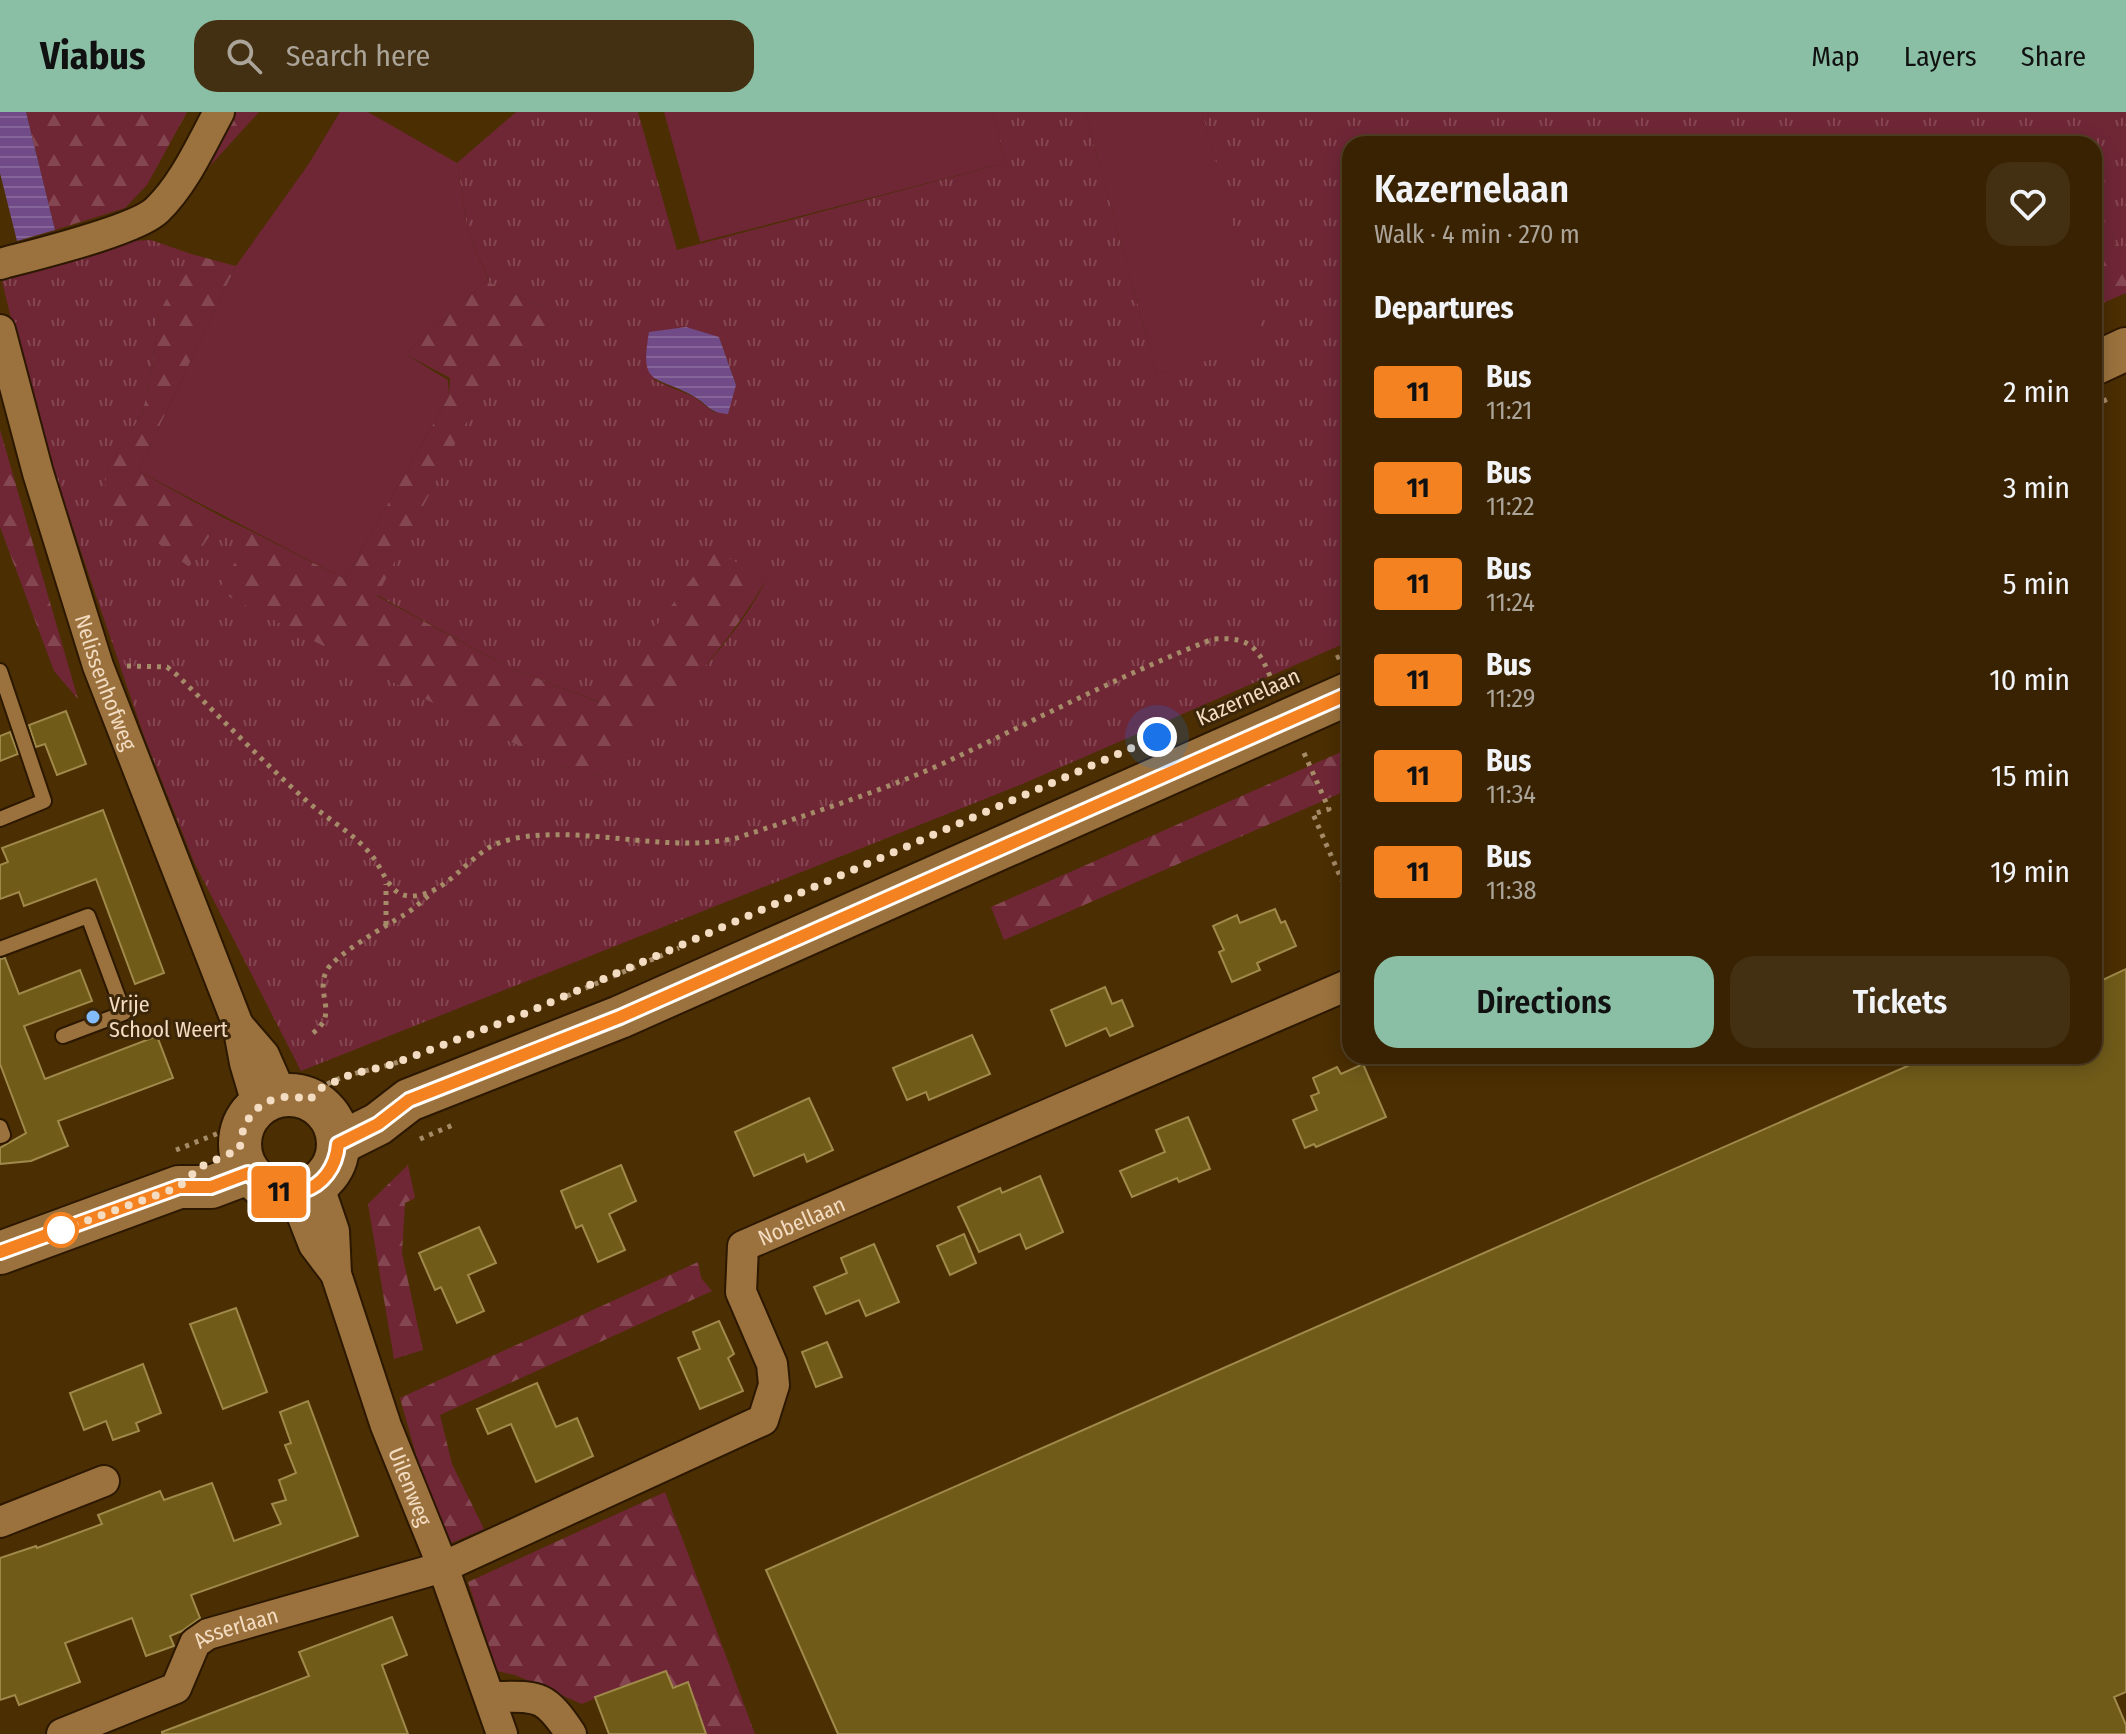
<!DOCTYPE html>
<html lang="en">
<head>
<meta charset="utf-8">
<style>
  body { margin:0; font-family:"Fira Sans Condensed",sans-serif; background:#432f11; color:#f1f3f6; height:100vh; display:flex; flex-direction:column; font-size:30px; white-space:nowrap }
  * { box-sizing:border-box; margin:0 }
  p { font-size:26px; color:#aba499 }
  .icon { flex:none; width:44px; height:44px; fill:none; stroke:currentColor; stroke-width:2; stroke-linecap:round; stroke-linejoin:round }
  .map { position:relative; flex:1; overflow:hidden }
  .panel { position:absolute; left:1342px; top:24px; width:760px; height:928px; display:flex; flex-direction:column; background:#382202; border-radius:24px; box-shadow:0 4px 20px #0003,0 0 0 2px #523f24 }
  .panel>* { flex:none }
  .badge { padding:0 16px; border-radius:6px; font-size:28px; line-height:52px }
  .you { position:absolute; width:40px; height:40px; margin:-20px; border:6px solid #fff; border-radius:50%; background:#1a73e8; box-shadow:0 0 0 12px #1a73e833 }
  .map>.badge { position:absolute; translate:-50% -50%; box-shadow:0 0 0 4px #fff }
  h2 { padding:0 32px; font-size:30px; line-height:72px }
  .round { display:grid; place-items:center; flex:none; width:84px; height:84px; border-radius:24px; background:#432f11 }
  .headline { display:flex; align-items:center; justify-content:space-between; height:136px; padding:0 32px }
  h1 { font-size:38px; font-weight:600; line-height:60px }
  .primary-button { display:flex; gap:16px; margin-top:auto; padding:16px 32px }
  .primary-button a { flex:1; height:92px; border-radius:24px; background:#8abfa5; color:#111; font-size:32px; font-weight:600; line-height:92px; text-align:center }
  .primary-button a+a { background:#432f11; color:#f1f3f6 }
  ul { padding:0; list-style:none }
  li { display:flex; align-items:center; gap:24px; height:96px; padding:0 32px }
  li div { flex:1 }
  li b { display:block; font-size:30px }
  li em { font-style:normal }
  li .badge { min-width:88px; font-weight:700; text-align:center }
  header { display:flex; align-items:center; gap:48px; box-sizing:border-box; height:112px; padding:0 40px; background:#8abfa5; color:#111 }
  header strong { font-size:38px }
  nav { display:flex; gap:44px; margin-inline-start:auto; font-size:28px }
  .search { width:560px; height:72px; background:#432f11; display:flex; align-items:center; gap:20px; box-sizing:border-box; padding:0 28px; border-radius:24px; color:#aba499; font-size:30px }
  .map>svg:first-child { display:block }
  .grass { fill:url(#grass-tufts); fill-rule:evenodd }
  .forest { fill:url(#forest-firs) }
  .pitch { fill:#6f2736 }
  .water { fill:url(#water-rules) }
  .building { fill:#705b19; stroke:#a08a4b; stroke-width:2 }
  .lines { fill:none; stroke-linecap:round; stroke-linejoin:round }
  .lane-casing { stroke:#2c1800; stroke-width:18 }
  .street-casing { stroke:#2c1800; stroke-width:34 }
  .secondary-casing { stroke:#2c1800; stroke-width:46 }
  .path { stroke:#a58b68; stroke-width:5; stroke-dasharray:4 6; stroke-linecap:butt }
  .lane { stroke:#9b723d; stroke-width:14 }
  .street { stroke:#9b723d; stroke-width:30 }
  .secondary { stroke:#9b723d; stroke-width:42 }
  .line-casing { stroke:#fff; stroke-width:18 }
  .line { stroke:#f58220; stroke-width:12 }
  .walk { stroke:#f3dcc1; stroke-width:8; stroke-dasharray:0 14.4 }
  .poi-dot { fill:#82bcfa; stroke:#3b260a; stroke-width:3 }
  .stop-dot { fill:#fff; stroke:#f58220; stroke-width:4 }
  .labels { text-anchor:middle; dominant-baseline:central; stroke-width:6; stroke-linejoin:round; paint-order:stroke }
  .street-label { font-size:22px; fill:#f3dcc1; stroke:#3b260a }
  .poi-label { font-size:22px; fill:#f3dcc1; stroke:#3b260a; text-anchor:start }
</style>
</head>
<body>
<header>
<strong>Viabus</strong>
<div class="search"><svg class="icon" aria-label="search" viewBox="0 0 24 24"><circle cx="10" cy="10" r="6"/><path d="M15 15l6 6"/></svg>Search here</div>
<nav><a>Map</a><a>Layers</a><a>Share</a></nav>
</header>
<div class="map">
<svg width="2126" height="1622" viewBox="0 0 2126 1622">
  <defs>
    <pattern id="grass-tufts" width="24" height="20" patternUnits="userSpaceOnUse" patternTransform="scale(2)"><rect width="24" height="20" fill="#6f2736"/><path d="M3 7l-1-3M5 7V3M7 7l1-3M15 17l-1-3M17 17v-4M19 17l1-3" fill="none" stroke="#844651"/></pattern>
    <pattern id="forest-firs" width="22" height="20" patternUnits="userSpaceOnUse" patternTransform="scale(2)"><rect width="22" height="20" fill="#6f2736"/><path d="M5 1l3.5 6h-7zM16 11l3.5 6h-7z" fill="#844651"/></pattern>
    <pattern id="water-rules" width="6" height="5" patternUnits="userSpaceOnUse" patternTransform="scale(2)"><rect width="6" height="5" fill="#704b88"/><path d="M0 2.5h6" fill="none" stroke="#856497"/></pattern>
  </defs>
  <rect width="100%" height="100%" fill="#4b2e02"/>
  <path class="grass" d="M516 0H638L677 138 1005 51 993 0H1085L1157 262 1265 232 1202 0H2126V150L2108 116 2094 121V32H1350V529L1020 673 301 959 194 750 144 624 34 302 2 169 130 129 151 128 191 142 159 201 153 253 142 303 110 350 105 371 189 455 222 405 253 420 219 479 475 613 562 654 602 664C627 645 646 620 667 597 702 557 743 516 766 468L714 438 600 590 510 556 377 483 472 299 558 202 490 171 468 120 457 51ZM719 225 736 273 715 301 694 285 654 268Z"/>
  <g class="forest">
    <path d="M26 0H187L147 73 125 96 55 118Z"/>
    <path d="M233 0H259L199 66Z"/>
    <path d="M2108 115 2126 150V181L2094 195V122Z"/>
    <path d="M191 142 236 154 138 359 222 405 189 455 111 395 105 371 110 350 142 303 153 253 159 201Z"/>
    <path d="M488 167 490 171 558 202 472 299 377 484 510 556 599 590 714 437 766 468C738 517 701 560 663 602 644 624 625 646 602 664L562 654 475 613 218 479 253 420 345 467 449 284 450 266 405 242Z"/>
    <path d="M0 318 78 587 54 559 0 415Z"/>
    <path d="M1350 636V677L1004 828 991 795Z"/>
    <path d="M408 1053 415 1086 405 1091 402 1141 423 1238 394 1247 368 1092Z"/>
    <path d="M698 1150 701 1166 712 1179 440 1303 452 1352 484 1417 442 1435 400 1286Z"/>
    <path d="M665 1380 755 1622H679L654 1562 582 1592 515 1563 497 1559 468 1470Z"/>
  </g>
  <g class="pitch">
    <path d="M340 0H368L457 51 468 120 488 167 405 242 448 268 449 284 345 467 138 359 236 154 308 53Z"/>
    <path d="M664 0H993L1005 51 700 130Z"/>
    <path d="M1085 0H1202L1266 233 1157 262Z"/>
  </g>
  <g class="water">
    <path d="M0 0H26L55 118 17 129 0 61Z"/>
    <path d="M686 215 719 225 736 273 728 302C710 301 709 294 695 285 656 262 639 277 649 220Z"/>
  </g>
  <g class="building">
    <path d="M66 599 86 652 57 663 45 632 36 635 29 613Z"/>
    <path d="M10 620 18 642 0 649V624Z"/>
    <path d="M103 698 164 861 135 872 96 767 24 794 19 780 0 787V753L8 750 2 736Z"/>
    <path d="M1275 797 1281 811 1285 809 1296 834 1257 851 1260 858 1232 870 1219 840 1224 838 1213 814 1237 803 1240 811Z"/>
    <path d="M5 846 19 882 80 858 92 889 24 914 45 967 157 924 173 966 58 1009 68 1034 31 1049 0 1052V1036L26 1021 0 952V847Z"/>
    <path d="M2126 857V1580L2114 1585 2126 1613V1622H838L766 1458 1930 944H2094V872Z"/>
    <path d="M1105 875 1112 892 1122 888 1133 914 1110 924 1106 916 1066 934 1051 898Z"/>
    <path d="M972 923 990 962 929 988 926 980 907 988 893 956Z"/>
    <path d="M1363 952 1386 1005 1316 1035 1314 1032 1305 1036 1293 1008 1317 998 1311 984 1319 981 1313 966 1337 955 1341 962Z"/>
    <path d="M809 986 833 1038 807 1050 804 1042 754 1064 735 1020Z"/>
    <path d="M1188 1005 1210 1057 1179 1070 1177 1066 1132 1085 1120 1059 1165 1040 1156 1018Z"/>
    <path d="M621 1053 636 1089 609 1102 625 1138 598 1150 582 1113 576 1116 561 1079Z"/>
    <path d="M1040 1064 1063 1120 1026 1137 1020 1122 979 1140 958 1095 1000 1076 1002 1081Z"/>
    <path d="M479 1115 496 1151 468 1163 484 1199 457 1211 441 1175 435 1178 419 1141Z"/>
    <path d="M964 1122 976 1151 950 1163 937 1134Z"/>
    <path d="M874 1132 899 1190 866 1204 859 1188 826 1202 814 1175 847 1161 841 1146Z"/>
    <path d="M236 1196 267 1280 223 1297 190 1212Z"/>
    <path d="M719 1209 734 1242 728 1246 743 1279 700 1297 678 1246 700 1237 693 1220Z"/>
    <path d="M827 1230 842 1265 816 1275 802 1240Z"/>
    <path d="M143 1252 161 1301 136 1311 139 1319 113 1328 106 1309 84 1318 70 1281Z"/>
    <path d="M537 1271 556 1315 577 1306 593 1344 536 1370 511 1312 488 1322 477 1297Z"/>
    <path d="M308 1289 358 1424 191 1483 200 1506 182 1519 170 1524 174 1534 146 1544 132 1506 65 1531 80 1570 19 1593 15 1583 0 1588V1446L36 1434 37 1436 102 1412 98 1403 160 1379 164 1388 212 1371 234 1429 281 1412 272 1392 286 1388 279 1368 296 1361 285 1333 291 1331 280 1300Z"/>
    <path d="M392 1505 407 1543 382 1553 408 1622H162V1620L309 1564 299 1540Z"/>
    <path d="M666 1559 673 1576 688 1570 706 1622H609L595 1585Z"/>
  </g>
  <g class="lines">
    <g class="lane-casing">
      <g id="lane">
        <path d="M0 559 44 689 0 707"/>
        <path d="M0 837 88 804 124 901 63 924"/>
        <path d="M0 1015 3 1023 0 1024"/>
      </g>
    </g>
    <g class="street-casing">
      <g id="street">
        <path d="M0 152C33 143 135 119 157 98 184 72 201 33 219 0"/>
        <path id="s1" d="M0 218 38 361 98 554 238 913 245 951 258 995"/>
        <path d="M239 914 264 943 282 984"/>
        <path id="s2" d="M318 1072 334 1119 336 1162 386 1314 443 1455 502 1622"/>
        <path d="M294 1082 314 1133 336 1162"/>
        <path d="M0 1410 104 1369"/>
        <path d="M490 1585C538 1585 543 1580 571 1622"/>
        <path id="s3" d="M62 1622 176 1576 195 1531 208 1522 443 1455 763 1308 774 1273 772 1252 741 1180 743 1134 1350 872"/>
      </g>
    </g>
    <g class="secondary-casing">
      <g id="secondary">
        <path d="M2094 252 2126 237"/>
        <circle cx="289" cy="1032" r="49"/>
        <path d="M338 1032 378 1012 409 988 620 905 1350 581"/>
        <path d="M0 1141 179 1075H211L248 1061"/>
      </g>
    </g>
    <g class="path">
      <path d="M2094 293 2108 287"/>
      <path d="M1336 546 1350 540"/>
      <path d="M127 554 167 555 177 563C220 605 263 650 308 690 330 709 355 722 373 745 386 763 391 790 420 783 448 777 466 749 490 735 500 729 519 725 531 724 600 717 669 741 737 726 811 701 888 678 959 644 1043 604 1126 561 1213 527 1254 524 1260 539 1274 574"/>
      <path d="M1304 641 1329 697 1313 702 1350 787"/>
      <path d="M386 813V772"/>
      <path d="M567 884 679 836"/>
      <path d="M313 921C340 901 314 882 327 858 335 843 387 813 404 803 414 797 424 787 433 780"/>
      <path d="M312 985C331 961 371 960 398 950"/>
      <path d="M420 1027 455 1012"/>
      <path d="M176 1038 229 1017 238 1016"/>
    </g>
    <use href="#lane" class="lane"/>
    <use href="#street" class="street"/>
    <use href="#secondary" class="secondary"/>
  </g>
  <g class="lines">
    <g class="line-casing">
      <path id="line" d="M0 1140 179 1075H211L248 1061C281 1098 334 1081 338 1032L378 1012 409 988 620 905 1350 581"/>
    </g>
    <use href="#line" class="line"/>
    <path class="walk" d="M61 1118 179 1075 200 1055 240 1037C241 998 273 976 310 988L317 978 352 962 390 953 519 904 1157 625"/>
  </g>
  <circle class="poi-dot" cx="93" cy="905" r="8"/>
  <circle class="stop-dot" cx="61" cy="1118" r="16"/>
  <g class="labels">
    <g class="street-label">
      <text stroke="none"><textPath href="#s1" startOffset="368">Nelissenhofweg</textPath></text>
      <text transform="translate(1248 585) rotate(-24)">Kazernelaan</text>
      <text stroke="none"><textPath href="#s3" startOffset="1030">Nobellaan</textPath></text>
      <text stroke="none"><textPath href="#s2" startOffset="318">Uilenweg</textPath></text>
      <text stroke="none"><textPath href="#s3" startOffset="216">Asserlaan</textPath></text>
    </g>
    <g class="poi-label">
      <text x="109" y="892">Vrije<tspan x="109" dy="25">School Weert</tspan></text>
    </g>
  </g>
</svg>
<div class="you" style="left:1157px;top:625px"></div>
<b class="badge" style="left:279px;top:1080px;background:#f58220;color:#111">11</b>
<section class="panel">
<div class="headline"><div><h1>Kazernelaan</h1><p>Walk · 4 min · 270 m</p></div><a class="round"><svg class="icon" aria-label="heart" viewBox="0 0 24 24"><path d="M12 20l-8-8c-3-5 5-10 8-4 3-6 11-1 8 4z"/></svg></a></div>
<h2>Departures</h2>
<ul>
<li><span class="badge" style="background:#f58220;color:#111">11</span><div><b>Bus</b><p>11:21</p></div><em>2 min</em></li>
<li><span class="badge" style="background:#f58220;color:#111">11</span><div><b>Bus</b><p>11:22</p></div><em>3 min</em></li>
<li><span class="badge" style="background:#f58220;color:#111">11</span><div><b>Bus</b><p>11:24</p></div><em>5 min</em></li>
<li><span class="badge" style="background:#f58220;color:#111">11</span><div><b>Bus</b><p>11:29</p></div><em>10 min</em></li>
<li><span class="badge" style="background:#f58220;color:#111">11</span><div><b>Bus</b><p>11:34</p></div><em>15 min</em></li>
<li><span class="badge" style="background:#f58220;color:#111">11</span><div><b>Bus</b><p>11:38</p></div><em>19 min</em></li>
</ul>
<div class="primary-button"><a>Directions</a><a>Tickets</a></div>
</section>
</div>
</body>
</html>
